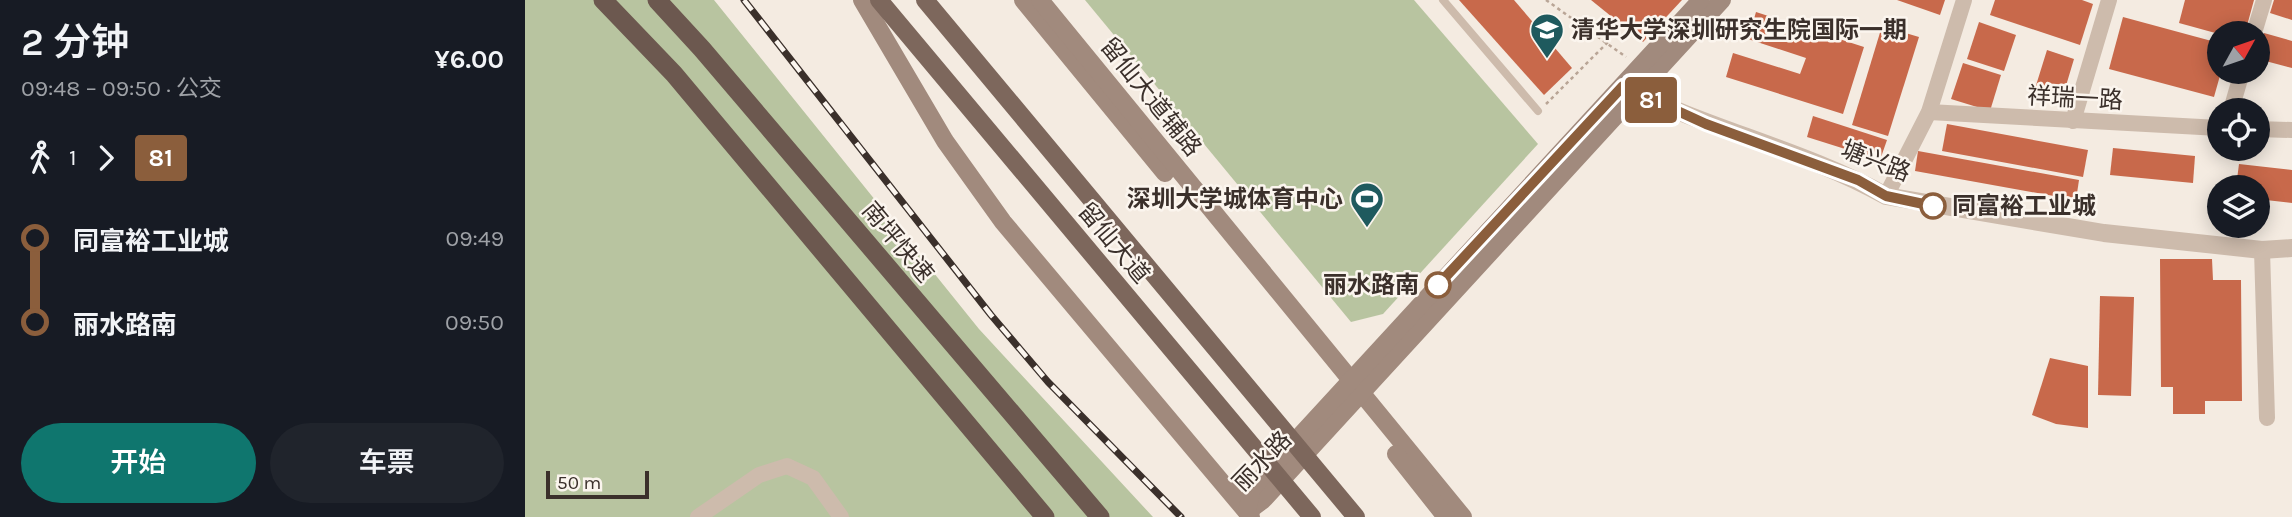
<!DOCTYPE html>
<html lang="zh">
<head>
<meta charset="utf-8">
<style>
  body { margin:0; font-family:Karla,"Noto Sans SC",sans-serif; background:#20242c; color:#f1f3f6; height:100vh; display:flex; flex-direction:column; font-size:26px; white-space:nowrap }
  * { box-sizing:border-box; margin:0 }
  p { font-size:23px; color:#9ea1a6 }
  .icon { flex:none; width:38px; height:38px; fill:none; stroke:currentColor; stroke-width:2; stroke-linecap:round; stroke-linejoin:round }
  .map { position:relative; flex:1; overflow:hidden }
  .details { display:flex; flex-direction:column; background:#171b24; width:525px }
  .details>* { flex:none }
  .badge { padding:0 14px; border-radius:5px; font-size:24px; line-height:46px }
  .needle { width:46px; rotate:50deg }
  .fabs { position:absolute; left:1682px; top:21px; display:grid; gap:14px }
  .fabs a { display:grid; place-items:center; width:63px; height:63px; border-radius:50%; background:#171b24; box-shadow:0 4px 18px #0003; font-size:35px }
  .scale { position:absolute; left:21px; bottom:18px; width:103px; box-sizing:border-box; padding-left:7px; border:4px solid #3b302b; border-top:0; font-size:19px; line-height:24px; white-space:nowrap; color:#3b302b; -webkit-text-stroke:5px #fbf5ee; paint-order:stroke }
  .map>.badge { position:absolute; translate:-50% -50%; box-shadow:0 0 0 4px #fff }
  .legs { display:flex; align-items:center; gap:10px; height:77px; padding:0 21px; font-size:23px }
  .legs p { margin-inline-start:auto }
  .overview { display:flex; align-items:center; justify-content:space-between; height:119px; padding:0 21px }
  h1 { font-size:38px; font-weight:600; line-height:52px }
  .action { display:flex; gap:14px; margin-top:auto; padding:14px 21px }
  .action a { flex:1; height:80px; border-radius:42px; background:#0f766e; color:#fff; font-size:28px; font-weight:600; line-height:80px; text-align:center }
  .action a+a { background:#20242c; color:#f1f3f6 }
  ul { padding:0 21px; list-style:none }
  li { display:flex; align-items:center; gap:24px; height:84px; font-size:26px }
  li i { display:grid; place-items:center; width:10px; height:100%; margin:0 9px; background:currentColor }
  li i::after { content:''; width:18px; height:18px; margin:-9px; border:5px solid; border-radius:50%; background:#171b24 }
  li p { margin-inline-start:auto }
  li:first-child i { background:linear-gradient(#0000 50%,currentColor 0) }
  li:last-child i { background:linear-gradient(currentColor 50%,#0000 0) }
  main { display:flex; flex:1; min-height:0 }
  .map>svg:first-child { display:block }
  .green { fill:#b8c4a0 }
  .building { fill:#c8694b }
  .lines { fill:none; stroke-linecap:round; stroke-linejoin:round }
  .path { stroke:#b9a596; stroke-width:2.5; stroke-dasharray:3.5 3.5; stroke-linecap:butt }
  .service { stroke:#cdbbac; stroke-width:8 }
  .minor { stroke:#cdbbac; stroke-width:16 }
  .tertiary { stroke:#cdbbac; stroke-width:18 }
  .secondary { stroke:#a18a7d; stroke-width:18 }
  .primary { stroke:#7d675c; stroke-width:18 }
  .trunk { stroke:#6c584f; stroke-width:19 }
  .rail-casing { stroke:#3b302b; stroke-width:7 }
  .rail { stroke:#fbf5ee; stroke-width:4.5; stroke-dasharray:13; stroke-linecap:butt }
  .line-1-casing { stroke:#fff; stroke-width:16 }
  .line-1 { stroke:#8b5e3c; stroke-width:10 }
  .stop-1-dot { fill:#fff; stroke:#8b5e3c; stroke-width:3.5 }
  .labels { text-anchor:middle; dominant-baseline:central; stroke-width:5; stroke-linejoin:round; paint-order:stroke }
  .poi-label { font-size:24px; font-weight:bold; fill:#3b302b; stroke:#fbf5ee; text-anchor:start }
  .street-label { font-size:24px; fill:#3b302b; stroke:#fbf5ee }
  .stop-label { font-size:24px; font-weight:bold; fill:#3b302b; stroke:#fbf5ee; text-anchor:start }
</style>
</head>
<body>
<main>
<section class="details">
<div class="overview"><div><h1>2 分钟</h1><p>09:48 – 09:50 · 公交</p></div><b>¥6.00</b></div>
<div class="legs"><svg class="icon" aria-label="walk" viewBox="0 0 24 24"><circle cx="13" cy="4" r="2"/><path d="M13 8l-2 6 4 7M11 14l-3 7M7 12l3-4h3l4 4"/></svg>1<svg class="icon" aria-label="forward" viewBox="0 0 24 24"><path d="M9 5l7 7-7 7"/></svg><b class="badge" style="background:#8b5e3c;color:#fff">81</b></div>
<ul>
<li><i style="color:#8b5e3c"></i><b>同富裕工业城</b><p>09:49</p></li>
<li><i style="color:#8b5e3c"></i><b>丽水路南</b><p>09:50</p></li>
</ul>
<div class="action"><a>开始</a><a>车票</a></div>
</section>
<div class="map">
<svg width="1767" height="517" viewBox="0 0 1767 517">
  <rect width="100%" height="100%" fill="#f4ebe1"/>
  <g class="green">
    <path d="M0 0H189L454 329 628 517H0Z"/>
    <path d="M560 0H889L1013 144 858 314 826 322Z"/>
  </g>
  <g class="building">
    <path d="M934 0H989L1047 68 1019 95Z"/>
    <path d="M1066 0H1157L1118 42Z"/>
    <path d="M1372 0H1420L1415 15Z"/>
    <path d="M1470 0H1557L1568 4 1555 45 1465 15Z"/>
    <path d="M1660 0H1729L1720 33 1694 34 1654 23Z"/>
    <path d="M1749 0H1767V20L1745 13Z"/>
    <path d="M1231 12 1339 47 1318 114 1201 77 1208 53 1275 74 1281 58 1223 39Z"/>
    <path d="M1598 17 1694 43 1696 72 1689 97 1584 69Z"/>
    <path d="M1454 22 1491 35 1479 71 1442 59Z"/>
    <path d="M1357 26 1394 37 1363 136 1327 125Z"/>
    <path d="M1739 33 1767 41V68L1733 59Z"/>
    <path d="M1522 50 1549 59 1540 89 1529 86 1525 100 1508 95Z"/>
    <path d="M1438 63 1476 75 1465 111 1426 99Z"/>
    <path d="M1288 116 1362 140 1355 160 1282 137Z"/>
    <path d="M1422 124 1563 150 1558 177 1417 151Z"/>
    <path d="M1588 148 1670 156 1668 183 1585 175Z"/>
    <path d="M1393 151 1554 180 1551 200 1390 171Z"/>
    <path d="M1714 164 1767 170V203L1732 199V187H1711Z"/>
    <path d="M1635 259H1687L1688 280H1716L1717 401H1680V414H1648V387H1636Z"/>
    <path d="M1575 296 1609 297 1606 396 1573 395Z"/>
    <path d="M1525 358 1563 366V428L1531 424 1507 415Z"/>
  </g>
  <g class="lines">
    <g class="path">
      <path d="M1021 0 1101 57"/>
      <path d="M1021 104 1083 42"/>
    </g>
    <path class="service" d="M918 0 1013 111"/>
    <g class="minor">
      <path d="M1729 33 1739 0"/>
      <path d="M1706 110 1717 72"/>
      <path d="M1404 112 1694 128"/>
      <path d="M1548 121 1584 0"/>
      <path d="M1732 129 1767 130"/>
      <path d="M1361 196 1404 112 1439 0"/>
      <path d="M1737 250 1742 418"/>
      <path d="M173 517 234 475 262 466 288 478 316 517"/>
    </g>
    <path class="tertiary" d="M1100 87C1184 130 1279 150 1361 196L1579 233 1737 250 1767 248"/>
    <g class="secondary">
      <path d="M337 0 420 141 478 222 726 517"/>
      <path d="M498 0 640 173"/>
      <path d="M515 0 938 517"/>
      <path d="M871 454 921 517"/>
      <path d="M722 512 738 500 1197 0"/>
      <path d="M722 512 727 488 1176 0"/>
    </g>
    <g class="primary">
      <path d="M354 0 787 517"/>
      <path d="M400 0 831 517"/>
    </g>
    <g class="trunk">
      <path d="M78 0 149 74 520 517"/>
      <path d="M132 0 177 49 575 517"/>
    </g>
    <g class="rail-casing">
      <path id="rail" d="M219 0 466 315 523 382 656 517"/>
    </g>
    <use href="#rail" class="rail"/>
  </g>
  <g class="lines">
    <g class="line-1-casing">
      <path id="line-1" d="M913 285 1098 86 1181 124 1333 180 1361 196 1408 206"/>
    </g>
    <use href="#line-1" class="line-1"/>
  </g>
  <defs>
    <g id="school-pin" transform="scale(1.75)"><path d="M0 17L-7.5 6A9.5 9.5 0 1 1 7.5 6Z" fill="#1f5a5e" stroke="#fbf5ee"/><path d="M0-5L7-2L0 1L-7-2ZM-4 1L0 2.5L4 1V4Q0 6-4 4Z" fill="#fff"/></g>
    <g id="stadium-pin" transform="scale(1.75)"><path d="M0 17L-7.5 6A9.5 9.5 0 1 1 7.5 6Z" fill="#1f5a5e" stroke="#fbf5ee"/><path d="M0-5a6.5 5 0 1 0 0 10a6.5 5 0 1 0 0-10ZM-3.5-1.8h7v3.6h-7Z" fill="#fff"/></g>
  </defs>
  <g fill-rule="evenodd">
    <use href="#school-pin" x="1022" y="30"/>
    <use href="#stadium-pin" x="842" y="199"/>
  </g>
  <g class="stop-1-dot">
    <circle cx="1408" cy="206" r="12"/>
    <circle cx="913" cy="285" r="12"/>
  </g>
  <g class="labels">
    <g class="poi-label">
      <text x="1046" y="30">清华大学深圳研究生院国际一期</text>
      <text x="818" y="199" text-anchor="end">深圳大学城体育中心</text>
    </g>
    <g class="street-label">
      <text transform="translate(626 97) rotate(51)">留仙大道辅路</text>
      <text transform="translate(1550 98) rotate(3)">祥瑞一路</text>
      <text transform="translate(1351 161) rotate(21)">塘兴路</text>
      <text transform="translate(373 242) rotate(50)">南坪快速</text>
      <text transform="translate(589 243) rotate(50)">留仙大道</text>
      <text transform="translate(737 461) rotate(-46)">丽水路</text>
    </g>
    <g class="stop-label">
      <text x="1427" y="206">同富裕工业城</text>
      <text x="894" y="285" text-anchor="end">丽水路南</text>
    </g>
  </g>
</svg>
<div class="fabs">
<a><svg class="needle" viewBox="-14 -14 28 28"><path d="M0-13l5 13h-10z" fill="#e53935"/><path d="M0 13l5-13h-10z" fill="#9ea1a6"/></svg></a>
<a><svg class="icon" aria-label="locate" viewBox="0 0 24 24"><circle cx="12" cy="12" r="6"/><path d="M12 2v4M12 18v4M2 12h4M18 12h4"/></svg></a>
<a><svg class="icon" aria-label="layers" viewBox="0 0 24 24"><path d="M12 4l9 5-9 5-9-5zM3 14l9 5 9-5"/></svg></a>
</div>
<div class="scale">50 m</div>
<b class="badge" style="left:1126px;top:100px;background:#8b5e3c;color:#fff">81</b>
</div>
</main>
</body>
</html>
